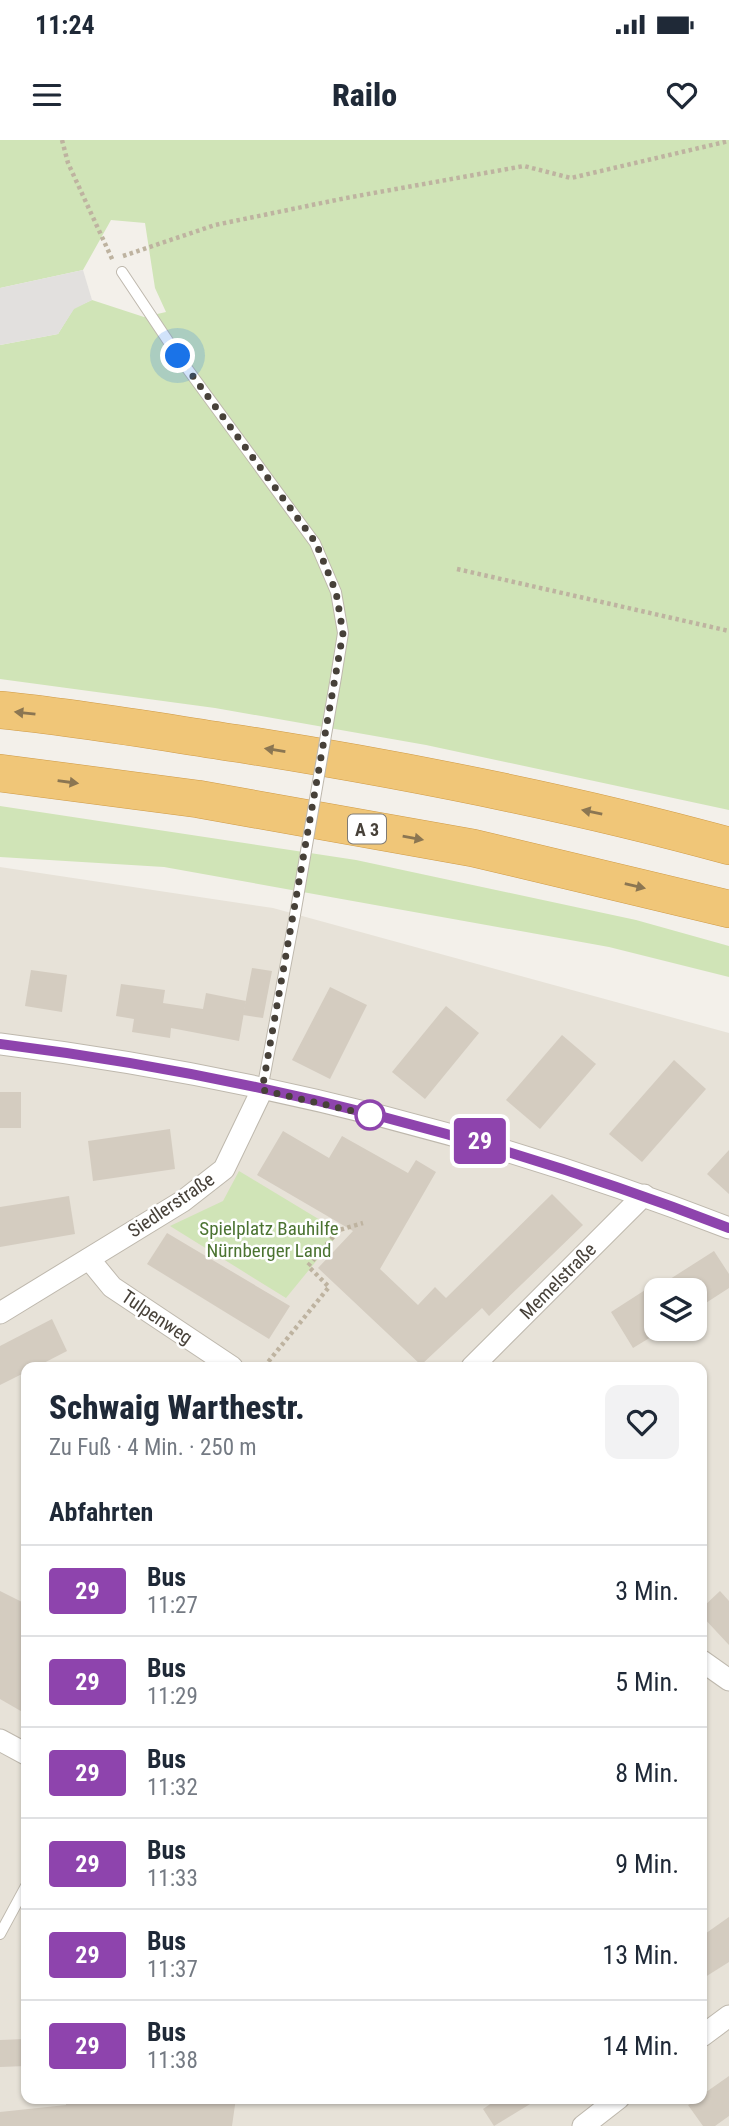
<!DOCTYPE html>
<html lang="de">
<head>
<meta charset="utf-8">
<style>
  body { margin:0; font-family:"Roboto Condensed",sans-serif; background:#f2f2f3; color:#1f2937; height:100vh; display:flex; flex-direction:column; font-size:26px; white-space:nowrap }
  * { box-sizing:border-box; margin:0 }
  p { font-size:23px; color:#747a83 }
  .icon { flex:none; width:38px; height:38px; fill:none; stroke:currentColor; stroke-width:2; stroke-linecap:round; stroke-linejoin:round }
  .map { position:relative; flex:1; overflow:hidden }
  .drawer { position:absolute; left:21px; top:1222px; width:686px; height:742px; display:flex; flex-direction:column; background:#fff; border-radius:14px; box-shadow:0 2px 5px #0004 }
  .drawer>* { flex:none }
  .badge { padding:0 14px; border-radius:5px; font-size:24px; line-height:46px }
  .controls { position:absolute; left:644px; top:1138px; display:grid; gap:14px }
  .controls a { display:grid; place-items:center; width:63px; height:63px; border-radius:14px; background:#fff; box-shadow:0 2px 5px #0004; font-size:35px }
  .you { position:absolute; width:35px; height:35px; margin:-18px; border:5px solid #fff; border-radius:50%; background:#1a73e8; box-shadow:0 0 0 10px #1a73e833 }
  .map>.badge { position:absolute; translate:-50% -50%; box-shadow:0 0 0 4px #fff }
  h2 { padding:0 28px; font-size:26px; line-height:63px }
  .round { display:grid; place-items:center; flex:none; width:74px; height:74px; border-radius:14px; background:#f2f2f3 }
  .headline { display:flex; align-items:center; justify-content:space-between; height:119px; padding:0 28px }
  h1 { font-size:33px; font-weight:800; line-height:52px }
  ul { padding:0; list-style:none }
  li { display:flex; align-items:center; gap:21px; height:91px; padding:0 28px; border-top:2px solid #e0e1e3 }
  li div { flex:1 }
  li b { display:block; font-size:26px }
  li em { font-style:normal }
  li .badge { min-width:77px; font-weight:700; text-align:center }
  .status { display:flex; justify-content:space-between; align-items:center; height:49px; padding:0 35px; background:#fff; direction:ltr }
  .status svg { height:19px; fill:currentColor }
  header { display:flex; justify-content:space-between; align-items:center; height:91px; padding:0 28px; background:#fff; font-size:32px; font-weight:800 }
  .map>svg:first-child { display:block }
  .residential { fill:#e7e2d8; fill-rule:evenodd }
  .green { fill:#d0e4b7 }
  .parking { fill:#e2e0de }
  .building { fill:#d4ccc0 }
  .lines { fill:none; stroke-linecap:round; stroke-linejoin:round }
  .service-casing { stroke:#beb8ad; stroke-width:12 }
  .minor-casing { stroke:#beb8ad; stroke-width:23 }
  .motorway-casing { stroke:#cf9b48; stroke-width:38 }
  .path { stroke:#beb3a0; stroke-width:4.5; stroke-dasharray:3.5 3.5; stroke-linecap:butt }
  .service { stroke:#fff; stroke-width:10 }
  .minor { stroke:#fff; stroke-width:21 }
  .motorway { stroke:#f0c678; stroke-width:37 }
  .service-bridge-casing { stroke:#beb8ad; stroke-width:12; stroke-linecap:butt }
  .service-bridge { stroke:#fff; stroke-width:10 }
  .oneway { fill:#8b7652 }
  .line-casing { stroke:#fff; stroke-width:16 }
  .line { stroke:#8e44ad; stroke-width:10 }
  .walk { stroke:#474139; stroke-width:7; stroke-dasharray:0 12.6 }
  .stop-dot { fill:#fff; stroke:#8e44ad; stroke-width:3.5 }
  .labels { text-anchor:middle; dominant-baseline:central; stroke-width:5; stroke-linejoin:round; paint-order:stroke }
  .shield { fill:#fff; stroke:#7e7a74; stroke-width:2 }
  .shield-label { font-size:18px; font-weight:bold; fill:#474139 }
  .street-label { font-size:19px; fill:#474139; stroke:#fff }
  .park-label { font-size:19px; fill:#4b7331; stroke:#fff }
</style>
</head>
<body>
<div class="status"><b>11:24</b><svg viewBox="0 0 49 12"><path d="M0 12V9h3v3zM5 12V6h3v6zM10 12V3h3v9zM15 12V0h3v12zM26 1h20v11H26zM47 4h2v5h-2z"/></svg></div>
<header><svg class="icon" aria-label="menu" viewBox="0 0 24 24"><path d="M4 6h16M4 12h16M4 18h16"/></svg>Railo<svg class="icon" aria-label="heart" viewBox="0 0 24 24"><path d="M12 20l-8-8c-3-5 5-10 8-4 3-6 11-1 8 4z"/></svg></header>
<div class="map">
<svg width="729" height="1986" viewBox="0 0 729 1986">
  <rect width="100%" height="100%" fill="#f3f0ea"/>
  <path class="residential" d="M0 727 273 768 729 893V1986H0ZM656 1150H695V1188H656ZM26 1227H702V1958H26Z"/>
  <g class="green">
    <path d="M0 0H729V670L426 605 215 568 0 539V205L58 194 74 168 92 160 144 177 166 172 155 148 145 83 111 80 83 130 0 148Z"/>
    <path d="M0 666 356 720 636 780 729 806V837L609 807 164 727 0 717Z"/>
    <path d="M239 1031 340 1092 286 1158 170 1086 223 1061Z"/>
  </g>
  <path class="parking" d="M83 130 92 160 74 169 58 194 0 205V148Z"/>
  <g class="building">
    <path d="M252 828 272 831 263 878 243 875Z"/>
    <path d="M31 830 67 835 62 872 25 866Z"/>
    <path d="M121 844 165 850 163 863 203 869 206 853 246 861 239 901 171 888 170 898 132 892 134 879 116 876Z"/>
    <path d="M330 847 367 865 330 939 292 920Z"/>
    <path d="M446 866 479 893 425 959 392 932Z"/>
    <path d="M562 895 596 924 540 989 506 960Z"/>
    <path d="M674 920 706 949 642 1022 609 994Z"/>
    <rect x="0" y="952" width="21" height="36"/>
    <path d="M170 989 175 1029 93 1041 88 1001Z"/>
    <path d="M283 991 329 1018 342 996 408 1033 416 1020 436 1032 380 1129 418 1165 435 1147 446 1158 552 1054 583 1085 489 1176 482 1168 421 1225 318 1128 353 1091 257 1035Z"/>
    <path d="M729 1010V1054L707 1034Z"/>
    <path d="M69 1056 75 1094 0 1107V1067Z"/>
    <path d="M167 1093 290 1166 269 1199 147 1124Z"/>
    <path d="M714 1111 729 1134V1148L695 1170V1150H656V1194L633 1208 611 1172 656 1143V1148Z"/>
    <path d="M52 1179 67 1211 36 1227H26V1232L0 1245V1206Z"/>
    <path d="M0 1451 26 1464V1574L0 1559Z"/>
    <path d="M720 1451 729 1461V1505L702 1476V1468Z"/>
    <path d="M729 1777V1822L702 1839V1796Z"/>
    <path d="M26 1899V1926L0 1927V1900Z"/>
    <path d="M729 1936V1976L715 1986H703L688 1965 702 1958V1955Z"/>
    <path d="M236 1958 232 1986H0V1972L66 1965V1960Z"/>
    <path d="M499 1958H540L494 1986 483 1969Z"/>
  </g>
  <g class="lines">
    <g class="service-casing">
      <g id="service">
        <path d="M122 132 178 216 315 403 336 452 343 493 336 537"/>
        <path d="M262 950 295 775"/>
        <path d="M0 1794 26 1746"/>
      </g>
    </g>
    <g class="minor-casing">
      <g id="minor">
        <path d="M0 904C249 935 496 997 729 1088"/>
        <path d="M89 1119 112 1147 232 1227"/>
        <path d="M0 1173 183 1061 224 1029 262 950"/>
        <path d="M472 1227 644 1055"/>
        <path d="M702 1521 729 1540"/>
        <path d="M0 1600 26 1614"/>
        <path d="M702 1896 729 1876"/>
        <path d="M583 1986 619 1958"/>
      </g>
    </g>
    <g class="motorway-casing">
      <g id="motorway">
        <path d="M0 570C81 578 161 592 241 604 405 630 569 662 729 706"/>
        <path d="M0 633 198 659 473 708 729 769"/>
      </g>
    </g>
    <g class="path">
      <path d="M62 0 68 23 113 121"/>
      <path d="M123 116 215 85 346 58 524 26 571 38 729 1"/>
      <path d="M457 429 729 491"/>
      <path d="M264 1227 329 1147 308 1126 339 1090 363 1083"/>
    </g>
    <use href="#service" class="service"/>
    <use href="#minor" class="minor"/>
    <use href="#motorway" class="motorway"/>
    <g class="service-bridge-casing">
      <path id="service-bridge" d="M295 775 336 537"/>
    </g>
    <use href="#service-bridge" class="service-bridge"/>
  </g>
  <defs><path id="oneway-solid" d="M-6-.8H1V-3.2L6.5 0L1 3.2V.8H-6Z" transform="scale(1.75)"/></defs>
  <g class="oneway">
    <use href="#oneway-solid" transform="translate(25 573) rotate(-174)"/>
    <use href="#oneway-solid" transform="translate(275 610) rotate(-171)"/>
    <use href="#oneway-solid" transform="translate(68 642) rotate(8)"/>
    <use href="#oneway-solid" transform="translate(592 672) rotate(-168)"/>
    <use href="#oneway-solid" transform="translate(413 698) rotate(10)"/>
    <use href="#oneway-solid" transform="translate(635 746) rotate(13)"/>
  </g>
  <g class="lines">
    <g class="line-casing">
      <path id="line" d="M0 904C249 935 495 998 729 1088"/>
    </g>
    <use href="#line" class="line"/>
    <path class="walk" d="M178 216 316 403 336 452 343 493 262 950 370 975"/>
  </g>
  <circle class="stop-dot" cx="370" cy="975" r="14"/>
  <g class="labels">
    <rect class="shield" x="348" y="674.5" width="38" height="29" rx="5"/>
    <g class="shield-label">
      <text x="367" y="689">A 3</text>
    </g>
    <g class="street-label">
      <text transform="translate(171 1065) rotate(-34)">Siedlerstraße</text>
      <text transform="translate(558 1141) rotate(-45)">Memelstraße</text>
      <text transform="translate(157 1177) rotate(34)">Tulpenweg</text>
    </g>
    <g class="park-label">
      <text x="269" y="1088">Spielplatz Bauhilfe<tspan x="269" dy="22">Nürnberger Land</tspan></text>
    </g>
  </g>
</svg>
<div class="controls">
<a><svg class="icon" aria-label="layers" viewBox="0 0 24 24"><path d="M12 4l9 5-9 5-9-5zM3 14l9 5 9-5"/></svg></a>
</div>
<div class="you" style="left:178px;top:216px"></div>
<b class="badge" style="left:480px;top:1001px;background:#8e44ad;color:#fff">29</b>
<section class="drawer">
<div class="headline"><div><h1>Schwaig Warthestr.</h1><p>Zu Fuß · 4 Min. · 250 m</p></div><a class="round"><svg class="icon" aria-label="heart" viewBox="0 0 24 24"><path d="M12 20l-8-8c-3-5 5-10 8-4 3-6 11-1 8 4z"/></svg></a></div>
<h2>Abfahrten</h2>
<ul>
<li><span class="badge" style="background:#8e44ad;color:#fff">29</span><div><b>Bus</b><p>11:27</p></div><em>3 Min.</em></li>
<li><span class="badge" style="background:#8e44ad;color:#fff">29</span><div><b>Bus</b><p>11:29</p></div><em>5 Min.</em></li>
<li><span class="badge" style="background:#8e44ad;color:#fff">29</span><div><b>Bus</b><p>11:32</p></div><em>8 Min.</em></li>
<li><span class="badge" style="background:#8e44ad;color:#fff">29</span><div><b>Bus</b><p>11:33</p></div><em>9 Min.</em></li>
<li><span class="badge" style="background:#8e44ad;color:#fff">29</span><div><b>Bus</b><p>11:37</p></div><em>13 Min.</em></li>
<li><span class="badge" style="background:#8e44ad;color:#fff">29</span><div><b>Bus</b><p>11:38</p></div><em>14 Min.</em></li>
</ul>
</section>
</div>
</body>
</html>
